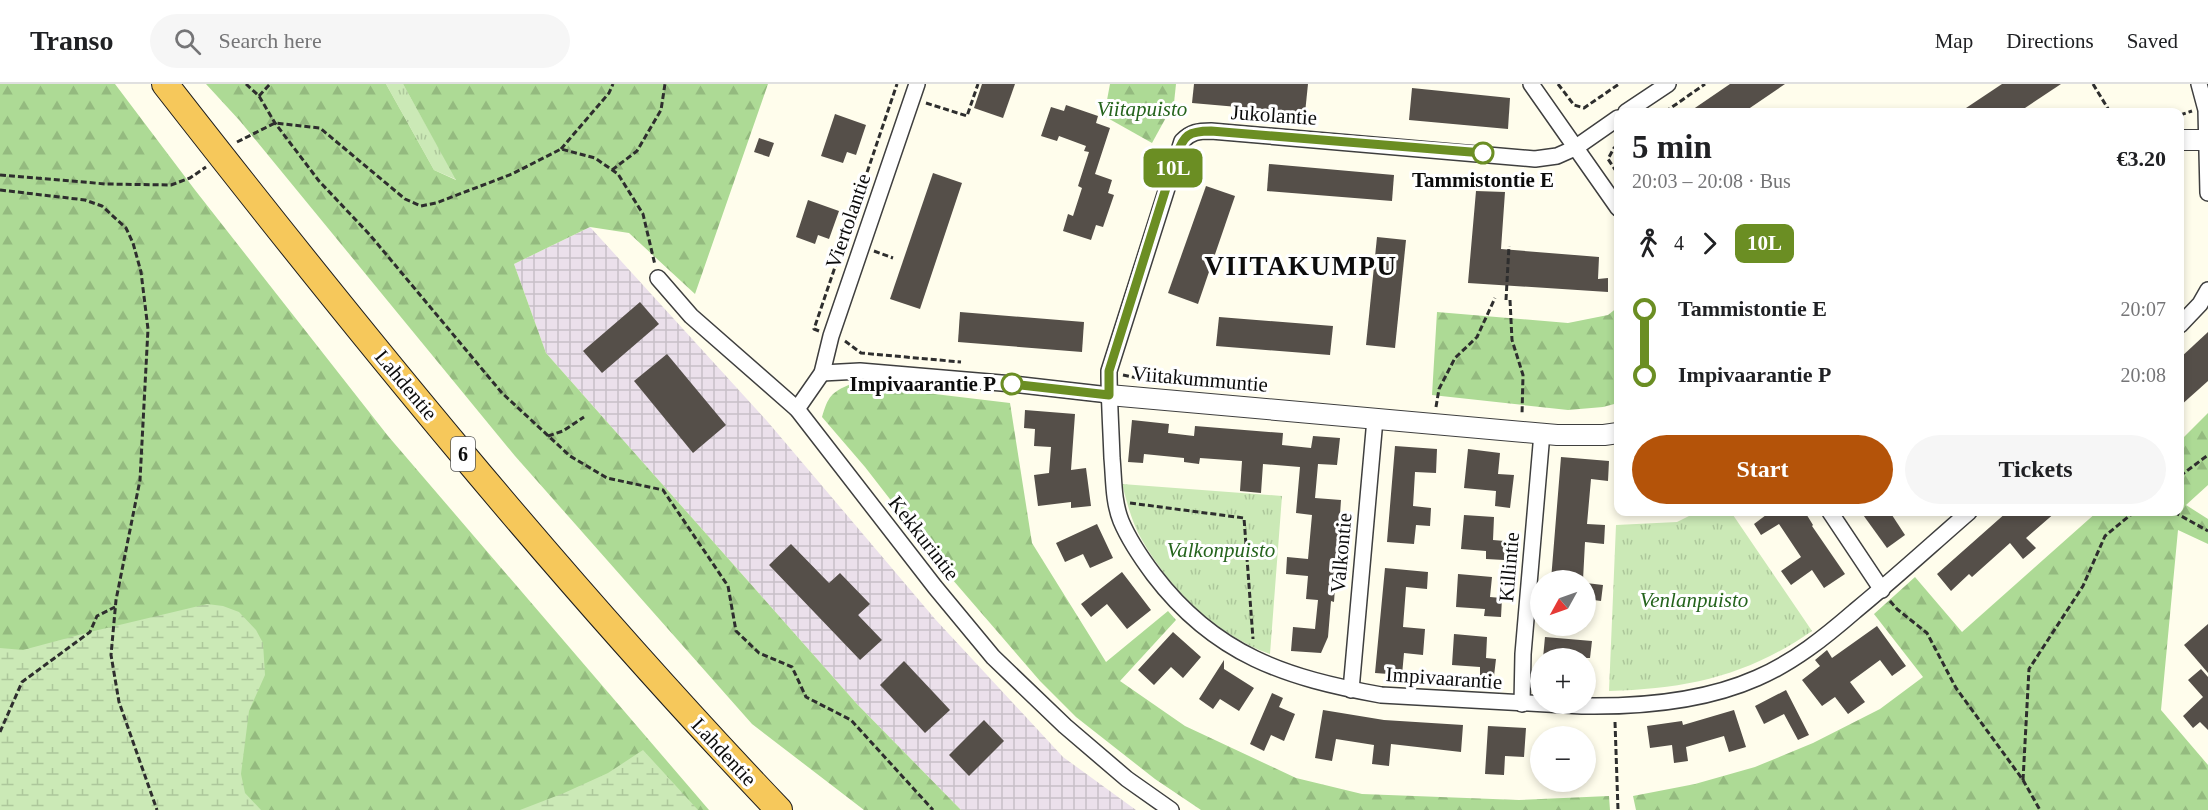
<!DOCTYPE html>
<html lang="en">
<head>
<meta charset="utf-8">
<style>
  body { margin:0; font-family:"Times New Roman",serif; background:#f6f6f6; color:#202124; height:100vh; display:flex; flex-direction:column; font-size:22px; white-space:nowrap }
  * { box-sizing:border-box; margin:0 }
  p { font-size:20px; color:#757577 }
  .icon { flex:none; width:33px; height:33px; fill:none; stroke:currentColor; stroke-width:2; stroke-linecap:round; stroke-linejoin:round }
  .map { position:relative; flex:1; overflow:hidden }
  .sheet { position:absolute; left:1614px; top:24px; width:570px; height:408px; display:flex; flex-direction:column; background:#fff; border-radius:12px; box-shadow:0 3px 9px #0003 }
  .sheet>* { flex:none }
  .badge { padding:0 12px; border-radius:9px; font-size:21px; line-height:39px }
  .needle { width:39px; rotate:230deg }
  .fabs { position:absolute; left:1530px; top:486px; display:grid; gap:12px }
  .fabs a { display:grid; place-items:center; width:66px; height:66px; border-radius:50%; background:#fff; box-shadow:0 3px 9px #0003; font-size:30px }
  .map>.badge { position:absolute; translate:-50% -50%; box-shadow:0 0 0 3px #fff }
  .legs { display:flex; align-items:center; gap:9px; height:66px; padding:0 18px; font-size:20px }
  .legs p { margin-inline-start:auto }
  .overview { display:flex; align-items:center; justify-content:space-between; height:102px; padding:0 18px }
  h1 { font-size:33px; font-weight:600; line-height:45px }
  .button { display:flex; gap:12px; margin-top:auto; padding:12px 18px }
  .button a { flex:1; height:69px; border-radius:36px; background:#b45309; color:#fff; font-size:24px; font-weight:600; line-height:69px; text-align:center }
  .button a+a { background:#f6f6f6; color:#202124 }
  ul { padding:0 18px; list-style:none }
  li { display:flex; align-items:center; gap:21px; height:66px; font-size:22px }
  li i { display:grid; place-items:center; width:9px; height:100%; margin:0 8px; background:currentColor }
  li i::after { content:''; width:15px; height:15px; margin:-8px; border:4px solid; border-radius:50%; background:#fff }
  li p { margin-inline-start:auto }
  li:first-child i { background:linear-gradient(#0000 50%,currentColor 0) }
  li:last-child i { background:linear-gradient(currentColor 50%,#0000 0) }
  header { display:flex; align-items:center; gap:36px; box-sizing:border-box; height:84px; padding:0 30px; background:#fff; border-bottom:2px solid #e0e0e0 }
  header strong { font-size:28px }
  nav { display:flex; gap:33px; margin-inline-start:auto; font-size:21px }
  .search { width:420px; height:54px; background:#f6f6f6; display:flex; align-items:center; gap:15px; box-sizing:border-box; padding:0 21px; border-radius:33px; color:#757577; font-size:22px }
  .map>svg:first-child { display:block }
  .industrial { fill:url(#industrial-grid) }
  .grass { fill:url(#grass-tufts) }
  .forest { fill:url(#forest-firs) }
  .wetland { fill:url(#wetland-marsh) }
  .building { fill:#554f49 }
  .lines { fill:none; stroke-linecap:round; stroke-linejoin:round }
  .minor-casing { stroke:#3f3f3f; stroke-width:18 }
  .tertiary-casing { stroke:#3f3f3f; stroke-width:22 }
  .trunk-casing { stroke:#1d1d1d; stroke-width:28 }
  .path { stroke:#2e2e2e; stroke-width:3; stroke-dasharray:6 3; stroke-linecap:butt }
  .minor { stroke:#fff; stroke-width:15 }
  .tertiary { stroke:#fff; stroke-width:20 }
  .trunk { stroke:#f6c85b; stroke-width:26 }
  .line-1-casing { stroke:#fff; stroke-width:14 }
  .line-1 { stroke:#6b8e23; stroke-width:9 }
  .stop-1-dot { fill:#fff; stroke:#6b8e23; stroke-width:3 }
  .labels { text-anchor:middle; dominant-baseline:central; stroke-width:6; stroke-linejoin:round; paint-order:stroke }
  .shield { fill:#fff; stroke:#555; stroke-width:1.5 }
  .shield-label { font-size:20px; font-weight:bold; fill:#0c0c0c }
  .park-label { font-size:21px; font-style:italic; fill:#25641d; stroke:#fff }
  .street-label { font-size:21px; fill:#0c0c0c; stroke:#fff }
  .stop-label { font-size:21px; font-weight:bold; fill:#0c0c0c; stroke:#fff }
  .district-label { font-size:27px; font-weight:bold; letter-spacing:1.5px; fill:#0c0c0c; stroke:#fff }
</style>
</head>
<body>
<header>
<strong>Transo</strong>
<div class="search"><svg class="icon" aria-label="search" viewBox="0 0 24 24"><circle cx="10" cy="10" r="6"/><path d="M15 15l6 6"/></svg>Search here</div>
<nav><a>Map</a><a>Directions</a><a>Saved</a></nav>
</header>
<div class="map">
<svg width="2208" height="726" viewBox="0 0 2208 726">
  <defs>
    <pattern id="industrial-grid" width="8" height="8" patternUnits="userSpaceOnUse" patternTransform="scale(1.5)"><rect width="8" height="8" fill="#ebe0eb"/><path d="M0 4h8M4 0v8" fill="none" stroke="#c8bfc8"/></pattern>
    <pattern id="grass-tufts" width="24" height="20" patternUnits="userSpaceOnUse" patternTransform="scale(1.5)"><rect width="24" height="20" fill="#cbe9b6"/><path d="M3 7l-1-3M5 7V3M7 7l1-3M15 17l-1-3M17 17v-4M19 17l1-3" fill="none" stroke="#adc79b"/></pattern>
    <pattern id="forest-firs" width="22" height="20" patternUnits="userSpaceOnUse" patternTransform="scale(1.5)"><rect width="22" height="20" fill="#adda95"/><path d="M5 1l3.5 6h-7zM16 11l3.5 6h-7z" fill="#94ba7f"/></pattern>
    <pattern id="wetland-marsh" width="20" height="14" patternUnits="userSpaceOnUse" patternTransform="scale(1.5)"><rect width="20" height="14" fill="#cbe9b6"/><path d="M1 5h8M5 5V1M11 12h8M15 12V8" fill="none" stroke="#adc79b"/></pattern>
  </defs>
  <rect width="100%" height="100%" fill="#fffdec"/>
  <path class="industrial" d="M590 143 767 337 935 535 1063 673 1136 726H961L857 620 546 269 514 180Z"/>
  <g class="grass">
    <path d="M386 0H403L457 96 434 86Z"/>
    <path d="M1122 400 1282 412 1270 570C1216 551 1170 505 1142 456 1132 439 1127 419 1122 400Z"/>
    <path d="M1697 428H1731L1812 547C1747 592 1687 605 1609 607L1616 441 1677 438Z"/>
  </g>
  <g class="forest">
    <path d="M0 0H115L195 106 388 352 709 726H0Z"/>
    <path d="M206 0H386L434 86 456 96 403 0H768L695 210 629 149 590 143 514 180 546 269 857 620 961 726H864L752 640 515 372 240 37Z"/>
    <path d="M1110 0H1176L1174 19 1152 59 1104 32Z"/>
    <path d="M1618 223V319L1603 323 1568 326 1432 311 1437 228 1568 239 1608 231Z"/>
    <path d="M851 300 1010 319 1032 459 1106 578 1168 527 1176 536 1120 597 1185 642 1296 694 1362 710 1519 716 1609 712 1610 726H1201L1155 695 1076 633 1040 597 952 495 865 383 822 333C828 313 831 308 851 300Z"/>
    <path d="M2208 329V401L2186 421 2208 435V460L2178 446 2161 626 2208 681V726H1636L1633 712 1695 700 1755 683 1813 659 1880 625 1923 593 1874 530 1915 493 1962 548 2097 428H2180V357Z"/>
  </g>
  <g class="wetland">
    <path d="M207 520 223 522 239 528 256 546 263 559 265 591 249 627 241 690 245 709 261 726H0V564L23 566 90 548Z"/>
    <path d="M643 666 698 726H520L564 709 608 689Z"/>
  </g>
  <g class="building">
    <path d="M982 0H1015L1003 34 974 24Z"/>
    <path d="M1194 0H1308L1305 29 1192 19Z"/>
    <path d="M1730 0H1785L1744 28H1689Z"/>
    <path d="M2002 0H2061L2019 28H1960Z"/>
    <path d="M1412 4 1510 14 1508 45 1409 36Z"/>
    <path d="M1066 21 1098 32 1096 39 1110 44 1095 90 1112 96 1108 109 1114 111 1103 143 1096 141 1091 156 1063 147 1068 130 1073 132 1082 104 1078 102 1089 68 1084 67 1086 62 1059 52 1057 57 1041 52 1051 23 1064 27Z"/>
    <path d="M835 30 866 41 856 71 847 68 843 79 821 72Z"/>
    <path d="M759 54 774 59 769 73 754 68Z"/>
    <path d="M1269 80 1394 91 1392 117 1267 107Z"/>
    <path d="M933 89 962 99 920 225 890 215Z"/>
    <path d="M1206 102 1235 112 1198 220 1168 209Z"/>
    <path d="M1476 107 1505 108 1501 165 1599 173 1598 195 1608 194V208L1468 199Z"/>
    <path d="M808 116 839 127 829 155 818 151 815 160 796 153Z"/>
    <path d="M1377 153 1406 156 1395 264 1366 261Z"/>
    <path d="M640 218 659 240 602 289 583 267Z"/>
    <path d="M960 228 1084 238 1082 268 958 258Z"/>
    <path d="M1219 233 1333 242 1330 271 1216 262Z"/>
    <path d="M2208 248V297L2180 322V274Z"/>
    <path d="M667 270 726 341 693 369 634 297Z"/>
    <path d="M1025 326 1075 330 1071 386 1086 384 1091 422 1071 424V418L1038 422 1034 391 1049 389 1051 363 1034 362 1035 345 1024 344Z"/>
    <path d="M1132 336 1169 340 1168 349 1194 352 1195 342 1283 349 1282 361 1311 364 1313 352 1340 354 1337 381 1318 380 1315 414 1341 416 1334 518 1331 517 1328 553 1321 569 1291 567 1293 543 1315 545 1318 516 1306 515 1308 492 1286 490 1287 473 1308 475 1312 431 1296 429 1300 383 1263 380 1261 409 1240 407 1242 377 1200 374 1199 380 1184 378V374L1144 370 1143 379 1128 378Z"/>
    <path d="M1395 362 1437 365 1436 389 1415 388 1413 422 1431 424 1430 442 1416 441 1414 460 1387 458Z"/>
    <path d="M1468 365 1500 369 1498 390 1514 391 1510 424 1495 422 1496 407 1464 404Z"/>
    <path d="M1561 373 1609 377 1608 397 1591 395 1587 440 1605 441 1604 460 1585 458 1583 496H1551Z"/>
    <path d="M1770 428H1805L1813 441 1812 442 1845 490 1824 504 1812 486 1791 501 1781 487 1801 473 1779 440 1761 451 1754 440Z"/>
    <path d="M1861 428H1890L1905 451 1887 464Z"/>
    <path d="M2007 428H2056L2026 454 2036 464 2023 475 2010 459 1972 493 1969 490 1951 507 1937 490Z"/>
    <path d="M1464 431 1494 433 1493 456 1505 457 1504 476 1486 475V467L1461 465Z"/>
    <path d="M1097 440 1113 474 1090 484 1083 470 1065 478 1056 459Z"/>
    <path d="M791 460 829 499 840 489 870 520 858 531 882 556 860 576 769 481Z"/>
    <path d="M1385 484 1428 488 1427 505 1406 503 1403 543 1425 545 1423 571 1404 569 1402 591 1375 589Z"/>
    <path d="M1122 488 1151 526 1127 545 1107 520 1091 533 1081 520Z"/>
    <path d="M1458 490 1492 493 1490 513 1502 514 1501 533 1484 532 1485 525 1456 523Z"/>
    <path d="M1586 499 1603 501 1601 517 1586 515Z"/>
    <path d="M2208 540V589L2184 561Z"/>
    <path d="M1877 542 1906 582 1892 592 1880 576 1850 598 1865 618 1848 630 1835 613 1822 622 1802 596 1820 582 1815 576 1827 566 1832 574Z"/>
    <path d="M1173 548 1201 573 1183 594 1171 583 1154 601 1138 586Z"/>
    <path d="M1454 550 1487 553 1486 574 1496 575 1494 592 1480 591V583L1452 581Z"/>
    <path d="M1545 553 1592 557 1590 574H1543Z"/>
    <path d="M1224 576V585L1254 604 1239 627 1220 615 1213 625 1199 615Z"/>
    <path d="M904 577 950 626 925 649 880 601Z"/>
    <path d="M2201 585 2208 593V646L2200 638 2193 644 2183 632 2203 613 2188 596Z"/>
    <path d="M1786 606 1809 651 1798 656 1784 630 1764 640 1755 622Z"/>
    <path d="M1272 609 1283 614 1279 623 1295 630 1284 657 1271 651 1264 667 1250 660Z"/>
    <path d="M1323 626 1384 636 1463 641 1461 668 1391 660 1389 682 1372 680 1374 661 1336 655 1332 677 1315 674Z"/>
    <path d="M1734 626 1746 663 1729 668 1724 652 1686 663 1688 677 1674 679 1672 661 1650 664 1647 642 1682 637 1683 641Z"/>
    <path d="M984 636 1004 657 969 692 949 671Z"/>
    <path d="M1488 642 1526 644 1524 673 1505 672 1504 691 1485 690Z"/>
  </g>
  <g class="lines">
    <g class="minor-casing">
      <g id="minor">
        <path d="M1531 0 1618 124"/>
        <path d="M2199 0 2206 26 2208 109"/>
        <path d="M1626 28 1668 0"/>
        <path d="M1618 34 1575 64 1557 72 1535 75 1211 47C1198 47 1191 48 1182 57L1109 287C1109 316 1111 345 1112 374 1114 395 1113 417 1121 437 1129 456 1142 475 1154 491 1215 571 1286 594 1381 611L1582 622C1640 623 1703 618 1757 594 1794 578 1825 553 1855 527 1894 495 1931 461 1969 428"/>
        <path d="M658 194 691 232 797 325 935 503 993 573 1065 642 1127 695 1171 726"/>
        <path d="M2180 241 2200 220 2208 206"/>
        <path d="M822 289 860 287 1013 300 1109 311"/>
        <path d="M797 325 822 289 831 252 917 0"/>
        <path d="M1830 428 1882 506"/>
        <path d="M1351 606 1375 335"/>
        <path d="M1522 620 1523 570 1542 349"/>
      </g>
    </g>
    <g class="tertiary-casing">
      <g id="tertiary">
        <path d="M2180 56H2208"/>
        <path d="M1109 311 1557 351H1604L1618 349"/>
      </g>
    </g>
    <g class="trunk-casing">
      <path id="trunk" d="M165 0C360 250 560 496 779 726"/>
    </g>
    <g class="path">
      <path d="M246 0 259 12 275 39 319 97 370 151 502 309 570 372 607 394 663 406 728 502 736 547 759 569 792 583 806 613 851 636 933 726"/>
      <path d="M1558 0 1574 21 1584 24 1619 0"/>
      <path d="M2093 0 2110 28"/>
      <path d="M259 12 270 0"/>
      <path d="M926 19 967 32 978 0"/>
      <path d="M1665 28 1705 0"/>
      <path d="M2180 31 2192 27"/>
      <path d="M237 58 275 39 320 44 405 115 421 122 436 119 512 90 561 65 595 74 618 90 643 130 655 181"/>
      <path d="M1618 61 1614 64 1608 75 1618 90"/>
      <path d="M561 65 609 9 613 0"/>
      <path d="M612 86 637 67 661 26 665 0"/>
      <path d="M0 91 106 100 171 101 190 94 206 83"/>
      <path d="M0 106 85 116 102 122 126 144 133 159 141 188 148 245 140 396 116 516 111 571 119 618 157 726"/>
      <path d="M874 167 893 174"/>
      <path d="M1615 168 1618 167"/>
      <path d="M1506 216 1509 162"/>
      <path d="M1510 216 1512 256 1523 291 1522 331"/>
      <path d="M819 247 814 245 897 0"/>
      <path d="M845 257 861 269 961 278"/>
      <path d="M1123 291 1137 294"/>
      <path d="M1436 323 1439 305 1455 274 1477 253 1495 214"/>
      <path d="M548 352 563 347 584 333"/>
      <path d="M2180 392 2208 371"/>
      <path d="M1130 419 1244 434 1253 555"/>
      <path d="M2174 428 2208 447"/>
      <path d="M1890 517 1897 525 1927 549 1956 604 2023 696 2040 726"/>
      <path d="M1615 638 1618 726"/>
      <path d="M0 648 22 598 90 548 97 532 115 523"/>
      <path d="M2023 696 2029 585 2083 502 2105 452 2134 428"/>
    </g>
    <use href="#minor" class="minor"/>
    <use href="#tertiary" class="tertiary"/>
    <use href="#trunk" class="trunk"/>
  </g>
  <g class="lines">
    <g class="line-1-casing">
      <path id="line-1" d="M1012 300 1109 311V287L1176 72C1184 51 1188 47 1211 47L1483 69"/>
    </g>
    <use href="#line-1" class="line-1"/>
  </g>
  <g class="stop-1-dot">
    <circle cx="1483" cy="69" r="10"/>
    <circle cx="1012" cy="300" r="10"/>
  </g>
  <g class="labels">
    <rect class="shield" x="451" y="353" width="24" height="34" rx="4.5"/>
    <g class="shield-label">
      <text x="463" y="370">6</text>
    </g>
    <g class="park-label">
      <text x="1142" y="25">Viitapuisto</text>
      <text x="1221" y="466">Valkonpuisto</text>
      <text x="1694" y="516">Venlanpuisto</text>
    </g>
    <g class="street-label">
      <text transform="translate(1274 31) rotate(4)">Jukolantie</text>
      <text transform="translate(848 137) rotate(-71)">Viertolantie</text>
      <text transform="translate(1200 295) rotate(5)">Viitakummuntie</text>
      <text transform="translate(406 301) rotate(50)">Lahdentie</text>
      <text transform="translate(924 454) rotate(52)">Kekkurintie</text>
      <text transform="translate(1341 469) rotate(-85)">Valkontie</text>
      <text transform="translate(1509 483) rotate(-85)">Killintie</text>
      <text transform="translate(1444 594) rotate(4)">Impivaarantie</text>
      <text transform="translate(724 668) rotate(47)">Lahdentie</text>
    </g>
    <g class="stop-label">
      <text x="1483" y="96">Tammistontie E</text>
      <text x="996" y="300" text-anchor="end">Impivaarantie P</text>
    </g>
    <g class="district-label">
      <text x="1301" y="182">VIITAKUMPU</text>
    </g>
  </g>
</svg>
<div class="fabs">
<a><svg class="needle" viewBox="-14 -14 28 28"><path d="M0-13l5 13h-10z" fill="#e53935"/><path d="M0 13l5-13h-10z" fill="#757577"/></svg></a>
<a>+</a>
<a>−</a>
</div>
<b class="badge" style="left:1173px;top:84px;background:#6b8e23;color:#fff">10L</b>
<section class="sheet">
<div class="overview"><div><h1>5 min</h1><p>20:03 – 20:08 · Bus</p></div><b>€3.20</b></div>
<div class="legs"><svg class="icon" aria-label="walk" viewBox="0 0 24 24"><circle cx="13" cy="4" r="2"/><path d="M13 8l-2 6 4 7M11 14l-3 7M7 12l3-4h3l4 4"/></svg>4<svg class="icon" aria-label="forward" viewBox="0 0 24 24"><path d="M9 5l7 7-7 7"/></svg><b class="badge" style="background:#6b8e23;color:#fff">10L</b></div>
<ul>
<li><i style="color:#6b8e23"></i><b>Tammistontie E</b><p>20:07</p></li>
<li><i style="color:#6b8e23"></i><b>Impivaarantie P</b><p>20:08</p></li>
</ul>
<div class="button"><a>Start</a><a>Tickets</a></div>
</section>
</div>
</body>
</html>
